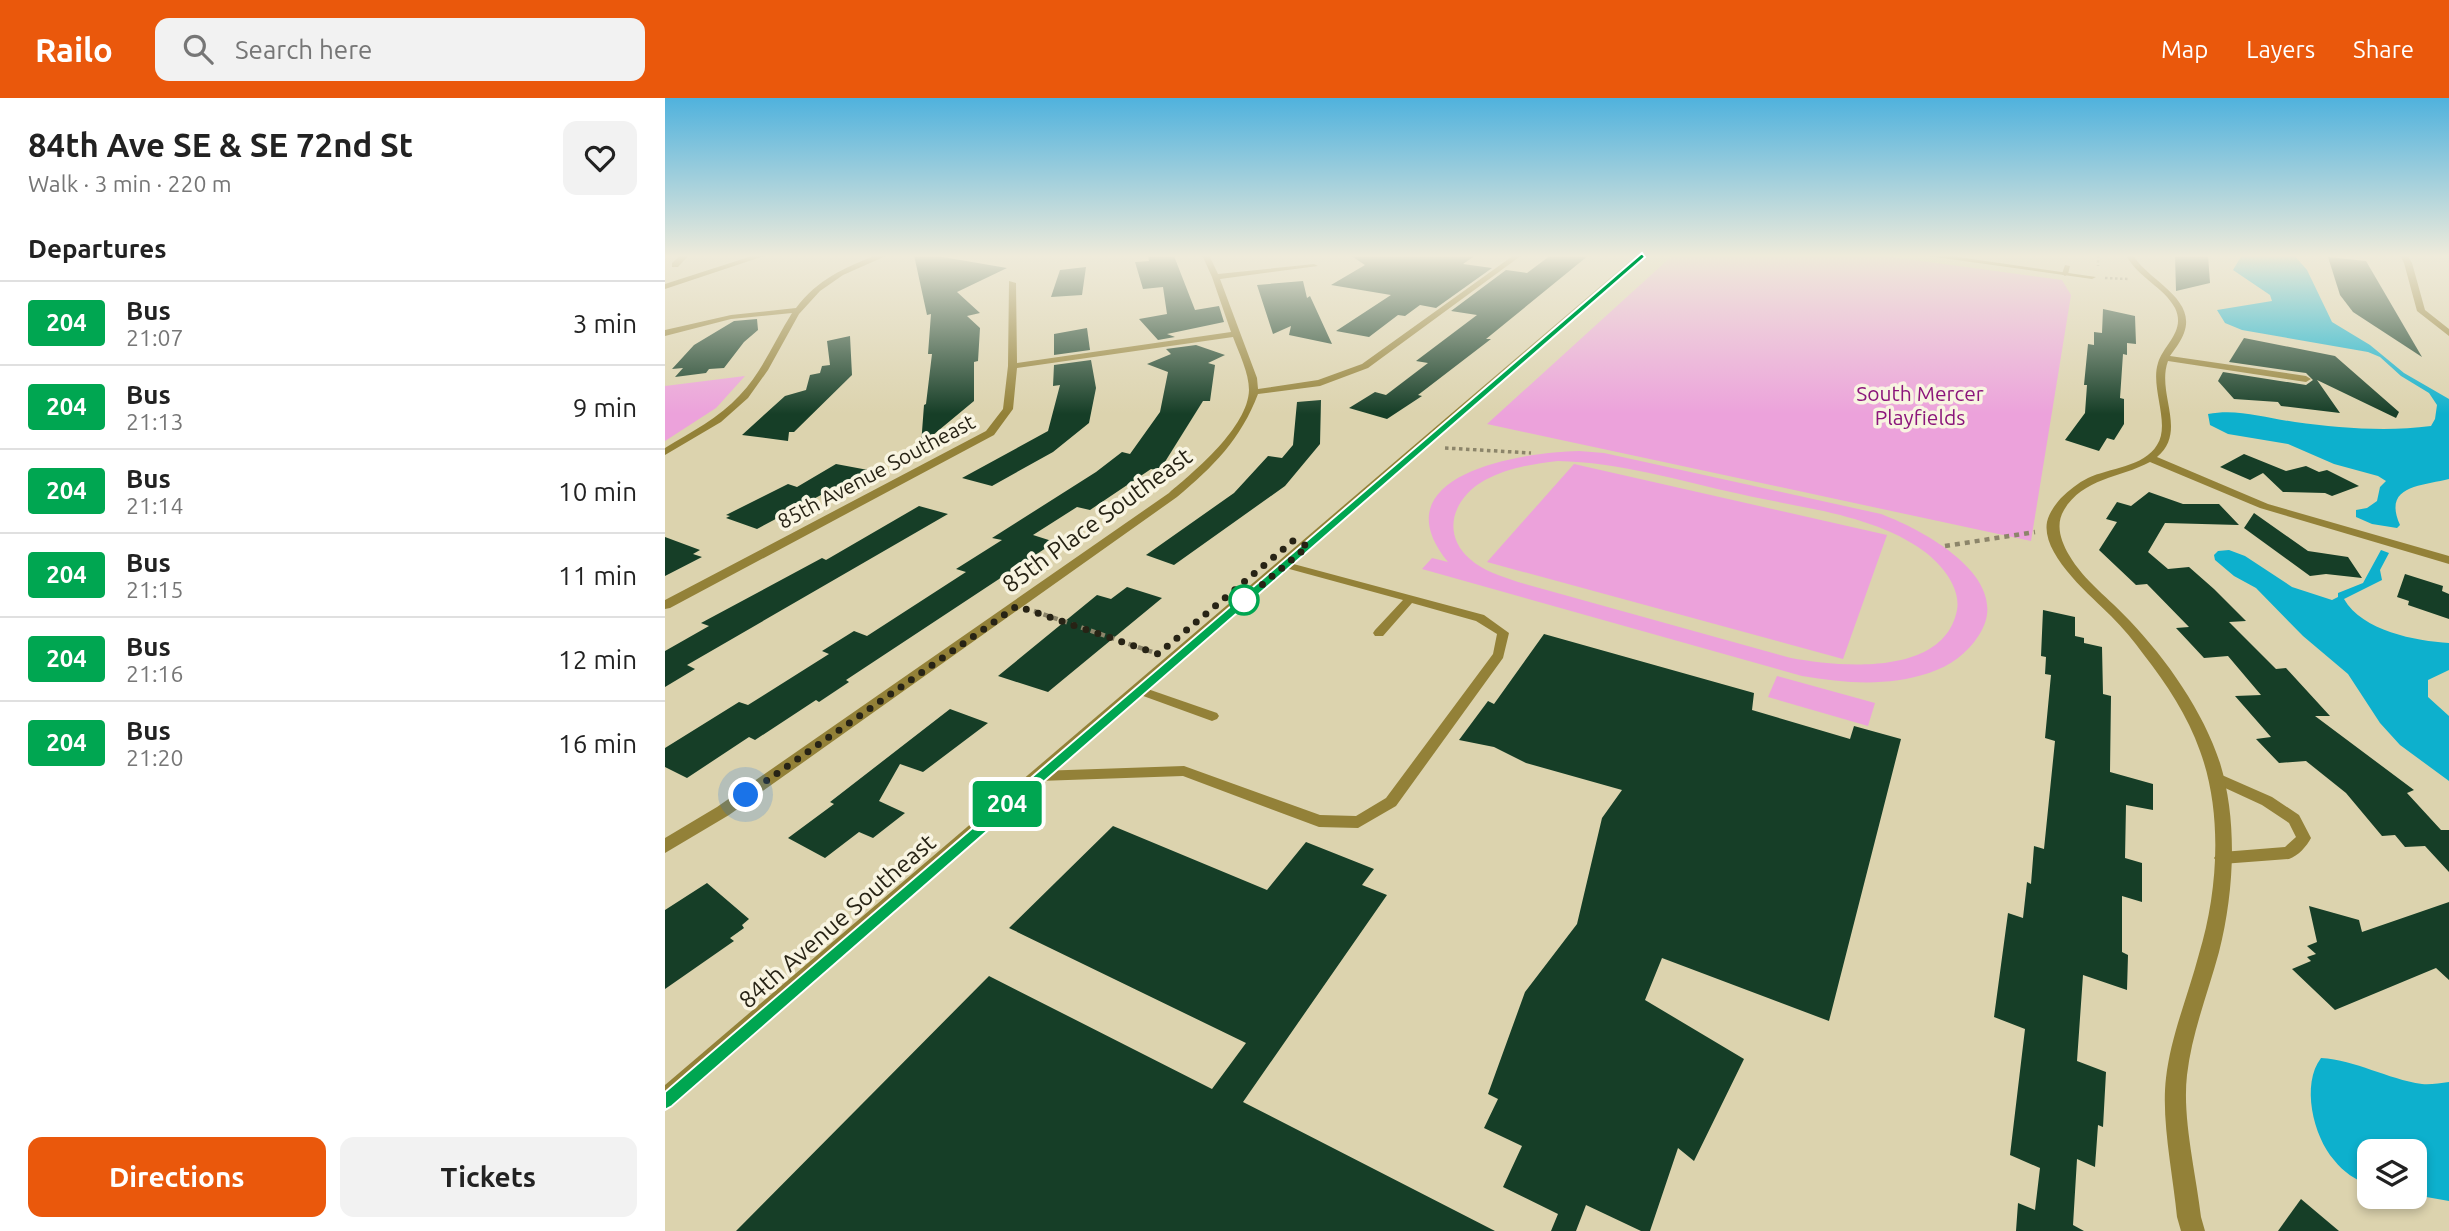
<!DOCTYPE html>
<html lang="en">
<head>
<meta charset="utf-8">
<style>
  body { margin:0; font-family:Ubuntu,sans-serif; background:#f2f2f2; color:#222; height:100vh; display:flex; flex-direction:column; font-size:26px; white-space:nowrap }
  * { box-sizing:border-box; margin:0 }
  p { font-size:23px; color:#767676 }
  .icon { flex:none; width:38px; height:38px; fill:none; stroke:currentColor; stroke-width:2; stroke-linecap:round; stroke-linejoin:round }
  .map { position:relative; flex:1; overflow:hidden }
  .side { display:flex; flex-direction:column; background:#fff; width:665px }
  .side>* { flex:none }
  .badge { padding:0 14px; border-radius:5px; font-size:24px; line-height:46px }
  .controls { position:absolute; left:1692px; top:1041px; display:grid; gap:14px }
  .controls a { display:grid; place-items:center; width:70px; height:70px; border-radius:14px; background:#fff; box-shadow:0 4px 10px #0003; font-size:35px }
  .you { position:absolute; width:35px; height:35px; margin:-18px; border:5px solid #fff; border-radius:50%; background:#1a73e8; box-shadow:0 0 0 10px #1a73e833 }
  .map>.badge { position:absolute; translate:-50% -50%; box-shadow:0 0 0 4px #fff }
  h2 { padding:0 28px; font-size:26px; line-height:63px }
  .round { display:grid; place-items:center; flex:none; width:74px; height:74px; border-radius:14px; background:#f2f2f2 }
  .headline { display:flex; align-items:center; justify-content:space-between; height:119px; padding:0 28px }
  h1 { font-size:33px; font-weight:600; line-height:52px }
  .primary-button { display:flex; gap:14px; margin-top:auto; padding:14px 28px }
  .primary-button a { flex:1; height:80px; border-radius:14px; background:#ea580c; color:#fff; font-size:28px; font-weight:600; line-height:80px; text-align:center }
  .primary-button a+a { background:#f2f2f2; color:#222 }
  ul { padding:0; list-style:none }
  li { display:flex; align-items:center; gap:21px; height:84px; padding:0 28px; border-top:2px solid #e0e0e0 }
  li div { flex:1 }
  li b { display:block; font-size:26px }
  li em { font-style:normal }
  li .badge { min-width:77px; font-weight:700; text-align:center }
  header { display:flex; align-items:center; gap:42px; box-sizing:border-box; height:98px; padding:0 35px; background:#ea580c; color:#fff }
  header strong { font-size:33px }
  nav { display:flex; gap:38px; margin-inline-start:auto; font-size:24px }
  .search { width:490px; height:63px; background:#f2f2f2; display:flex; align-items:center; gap:18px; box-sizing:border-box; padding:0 24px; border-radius:14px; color:#767676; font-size:26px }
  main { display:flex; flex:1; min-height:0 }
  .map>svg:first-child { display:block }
  .green { fill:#eca2db; fill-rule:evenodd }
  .water { fill:#0db0cd }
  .building { fill:#163e27 }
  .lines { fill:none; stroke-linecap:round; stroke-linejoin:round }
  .path-far2 { stroke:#8c856a; stroke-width:2.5; stroke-dasharray:2.5 2.5; stroke-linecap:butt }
  .path-far1 { stroke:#8c856a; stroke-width:3.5; stroke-dasharray:3.5 3.5; stroke-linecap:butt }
  .path { stroke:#8c856a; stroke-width:4.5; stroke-dasharray:5 5; stroke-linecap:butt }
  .lane { fill:#938138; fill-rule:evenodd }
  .street { fill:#938138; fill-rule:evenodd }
  .line { fill:#00a651; stroke:#fff; stroke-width:2 }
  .walk { stroke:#272315; stroke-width:7; stroke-dasharray:0 12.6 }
  .stop-dot { fill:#fff; stroke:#00a651; stroke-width:3.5 }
  .labels { text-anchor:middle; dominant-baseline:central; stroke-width:7; stroke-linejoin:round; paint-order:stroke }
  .far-park-label { font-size:21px; fill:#8b157a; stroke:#f8f4e1 }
  .far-street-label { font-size:21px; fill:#272315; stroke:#f8f4e1 }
  .street-label { font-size:24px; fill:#272315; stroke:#f8f4e1 }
</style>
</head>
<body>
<header>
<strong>Railo</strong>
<div class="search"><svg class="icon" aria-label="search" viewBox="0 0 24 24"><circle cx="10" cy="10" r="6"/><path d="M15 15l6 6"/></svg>Search here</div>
<nav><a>Map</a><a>Layers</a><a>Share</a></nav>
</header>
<main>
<section class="side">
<div class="headline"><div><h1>84th Ave SE &amp; SE 72nd St</h1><p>Walk · 3 min · 220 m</p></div><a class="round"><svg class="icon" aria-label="heart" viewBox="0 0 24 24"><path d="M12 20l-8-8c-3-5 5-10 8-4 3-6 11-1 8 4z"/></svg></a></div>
<h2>Departures</h2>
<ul>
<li><span class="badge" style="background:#00a651;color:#fff">204</span><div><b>Bus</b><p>21:07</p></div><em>3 min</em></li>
<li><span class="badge" style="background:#00a651;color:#fff">204</span><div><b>Bus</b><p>21:13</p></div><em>9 min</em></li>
<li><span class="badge" style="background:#00a651;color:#fff">204</span><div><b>Bus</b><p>21:14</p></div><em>10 min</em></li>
<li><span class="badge" style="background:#00a651;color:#fff">204</span><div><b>Bus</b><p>21:15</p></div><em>11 min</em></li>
<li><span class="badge" style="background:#00a651;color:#fff">204</span><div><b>Bus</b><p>21:16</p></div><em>12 min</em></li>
<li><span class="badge" style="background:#00a651;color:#fff">204</span><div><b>Bus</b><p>21:20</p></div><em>16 min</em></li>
</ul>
<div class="primary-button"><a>Directions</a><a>Tickets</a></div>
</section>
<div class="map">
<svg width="1784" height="1133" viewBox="0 0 1784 1133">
  <rect width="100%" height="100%" fill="#dcd3ae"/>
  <g class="green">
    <path d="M1008 157H1212L1397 182 1406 197 1366 443 822 326Z"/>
    <path d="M80 278 51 310 0 343V288Z"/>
    <path d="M914 353 939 355 1216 416C1256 431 1351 480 1314 537 1303 555 1285 568 1264 575 1222 589 1179 585 1137 578L757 471 767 460 783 464C712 377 856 354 914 353ZM893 363C954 364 1015 383 1075 396 1135 410 1209 416 1260 454 1277 467 1296 490 1292 512 1279 579 1175 569 1126 560L853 484C836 478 818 473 805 461 775 435 789 399 820 382 843 370 867 366 893 363Z"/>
    <path d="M909 366 1222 437 1178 561 822 464Z"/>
    <path d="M1112 578 1210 605 1203 628 1103 599Z"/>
  </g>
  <g class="water">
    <path d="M1577 157H1629L1642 172 1667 224 1705 247 1739 275 1784 301V381C1757 388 1717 387 1735 427L1732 430 1707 426 1691 419V412L1702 410 1712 403 1715 389 1721 383 1713 378 1669 366 1623 346 1563 336 1545 327 1543 316C1572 310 1601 320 1630 324 1675 330 1721 334 1766 328L1770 321 1772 307 1764 295 1736 278 1715 259 1703 254 1577 232 1560 225 1552 212 1607 203 1605 197 1568 172Z"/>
    <path d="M1564 452 1580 458 1627 489 1667 502 1673 499V495L1698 485 1716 452 1724 455 1715 472 1717 482 1679 501C1697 533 1751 543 1784 545V572L1763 582V599L1784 618V683L1735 647 1715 625 1683 576 1638 538 1591 490 1569 478 1550 462 1549 457 1553 453Z"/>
    <path d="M1656 960C1691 962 1722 981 1757 986 1765 987 1775 985 1784 984V1103L1750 1097V1054H1704V1087C1691 1082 1678 1074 1669 1062 1648 1038 1636 986 1656 960Z"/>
  </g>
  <g class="building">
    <path d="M249 157H266L342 170 292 194 315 215 302 218 315 230 313 263 309 264V303L256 347 259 307 261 306 267 256H263L266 216 262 217Z"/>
    <path d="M685 157H811L798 166 827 170 771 210 755 207 740 218 733 217 704 239 671 233 726 197 666 187 700 167Z"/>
    <path d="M886 157H924L821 241H826L753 297 757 298 722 321 684 310 710 294 721 297 763 265 751 263 812 217 786 213 841 172 862 175Z"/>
    <path d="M1510 157H1543L1545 185 1511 193Z"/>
    <path d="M483 158H509L530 212 554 208 559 224 502 236 510 239 493 242 474 221 502 216 498 189 478 191 470 164 484 163Z"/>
    <path d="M1663 159 1701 163 1757 259 1688 214 1675 197Z"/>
    <path d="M421 169 417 197 386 199 395 172Z"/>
    <path d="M638 183 642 200 645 198 667 246 624 237 626 228 608 236 592 187Z"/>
    <path d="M1438 211 1470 218 1471 246 1462 245V257L1458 256 1455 300 1459 301V326L1449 342 1442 340 1434 353 1400 342 1420 315 1422 287H1419L1423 246 1429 247V234L1437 235Z"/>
    <path d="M92 221 93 232 79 244 59 270 44 271 41 275 10 279 18 270 7 271 29 247 69 223Z"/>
    <path d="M422 230 425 252 389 257V236Z"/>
    <path d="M185 238 187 277 129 334H124L123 343 77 337 120 298 141 292 145 277 155 275 157 268 165 267 162 243Z"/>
    <path d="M1579 240 1670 258 1734 314 1731 320 1652 282 1675 315 1616 308 1613 304 1569 301 1553 283 1558 274 1641 287 1648 282 1641 275 1564 264Z"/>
    <path d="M531 247 560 257 543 265 550 267 545 303H538L498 367 491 372 486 371 425 412 412 409 368 437 390 444 181 582 184 584 154 604 151 602 90 642 84 639 22 680 0 669V650L74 604 83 607 164 556 157 553 189 533 202 538 301 474 291 471 337 442 327 440 431 374 457 354 465 356 495 314 503 274 482 266 506 256 501 251Z"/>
    <path d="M426 262 431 290 424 325 388 354 327 388 297 380 383 333 395 287 388 288 389 267Z"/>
    <path d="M656 302 655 346 620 388 509 467 481 457 569 395 603 358 617 360 628 347 632 304Z"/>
    <path d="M1579 356 1621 373 1641 368 1654 374 1662 372 1694 388 1667 398 1660 395 1618 394 1598 375 1585 382 1555 369Z"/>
    <path d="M171 366 203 372 92 431 61 420 65 418 61 417 123 386 132 389Z"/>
    <path d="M1484 394 1518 406H1554L1574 427 1500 425 1483 454 1503 471 1524 469 1549 491 1581 523 1564 524 1611 571 1621 570 1665 618H1650L1749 692 1742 695 1776 732H1784V774L1760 748 1740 749 1730 737 1717 738 1681 695 1641 663 1614 665 1591 641 1606 639 1570 598 1596 597 1563 558 1539 560 1511 530 1524 529 1482 486 1471 487 1434 452 1452 424 1441 421 1452 404 1466 408Z"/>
    <path d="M254 408 283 416 22 567 30 571 0 589V553L44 528 36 525 157 460 161 462Z"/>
    <path d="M1589 415 1643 453 1683 459 1697 480 1661 476 1645 478 1579 430Z"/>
    <path d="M0 439 35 452 28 456 37 459 0 478Z"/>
    <path d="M1740 476 1778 488 1777 493 1784 496V521L1743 507 1744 503 1732 499Z"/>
    <path d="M462 489 497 500 383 594 333 578 432 497 446 501Z"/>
    <path d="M1378 512 1410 519V538L1419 540V545L1437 549 1438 596 1446 598 1445 674 1488 686V712L1461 707 1460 760 1477 765V804L1457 798V854L1463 857 1462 892 1418 877 1412 963 1441 974 1438 1029 1433 1027 1430 1069 1412 1061 1408 1127 1419 1133H1351L1353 1105 1370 1112 1375 1070 1345 1057 1360 931 1329 919 1343 815 1358 820 1362 784 1366 786 1369 748 1379 751 1390 643 1380 640 1386 577 1380 576 1381 559 1376 558Z"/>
    <path d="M879 536 1089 595 1087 612 1185 641 1189 628 1236 641 1164 923 997 860 980 902 1079 961 1029 1063 1013 1050 985 1133H976L921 1107 911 1133H886L893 1116 838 1089 857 1048 819 1030 833 1001 823 996 860 894 912 826 937 720 957 692 861 665 829 649 794 642 823 603 829 606Z"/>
    <path d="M285 611 323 625 258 674 235 666 214 703 240 715 208 740 194 734 160 760 123 740 169 706 165 704Z"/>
    <path d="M448 728 602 792 641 744 709 771 697 787 722 797 578 1004 830 1133H71L324 878 547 991 581 945 344 830Z"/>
    <path d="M42 785 84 821 77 827 79 830 65 840 69 843 0 891V812Z"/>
    <path d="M1784 804V882L1771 870 1670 912 1627 871 1646 863 1642 859 1651 856 1642 848 1652 844 1644 808 1694 822 1697 834Z"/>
    <path d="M1636 1101 1674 1133H1613Z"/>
  </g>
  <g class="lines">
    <g class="path-far2">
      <path d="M1433 157V168"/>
      <path d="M1440 180 1463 181"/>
    </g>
    <path class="path-far1" d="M780 350 866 355"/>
    <g class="path">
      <path d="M1280 448 1370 434"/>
      <path d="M369 513 490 555"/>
    </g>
    <g class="lane">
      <path d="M1400 167 1405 168 1403 176 1400 178 1397 176Z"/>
      <path d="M621 464 819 517 844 535 838 560 731 708 693 730 654 729 518 678 374 683 369 682 367 678 369 674 374 673 519 668 655 717 691 718 721 700 828 556 832 536 811 523 747 505 718 538H710L708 535 710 532 738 502 617 469 616 467 617 465Z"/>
      <path d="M474 588 552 615 554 618 552 621 547 623 470 595 468 592 470 589Z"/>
      <path d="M1550 674 1607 699 1634 717 1646 740C1642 748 1633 758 1624 761L1557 766 1552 764 1549 760 1552 756 1557 754 1620 749 1631 739 1624 725 1597 707 1545 683 1543 679 1545 675Z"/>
    </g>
    <g class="street">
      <path d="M16 157H24L13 169H7V165Z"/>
      <path d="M90 157H102L0 191V186Z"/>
      <path d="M212 157H223L178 177 155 193 134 216 103 272 83 300 56 324 0 357V350C26 334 54 320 75 297 97 274 110 242 127 215L66 221 0 238V232L66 217 131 210C152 182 180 169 212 157Z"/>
      <path d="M537 157H544L553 176 649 166 653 168 555 181 592 280 593 291 653 282 697 266 849 157H857L703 270 655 288 593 296C576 341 548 369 512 399L64 717 0 755V740L52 709 504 395C530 373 583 329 584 292 584 275 574 255 568 239L352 270 348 311 329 337 5 510 0 511V502L321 333 338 311 343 268 344 183 351 185 352 265 566 234 547 179Z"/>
      <path d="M972 157H980L8 1008 0 1012V987Z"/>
      <path d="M1256 157H1279L1431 179 1427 181Z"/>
      <path d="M1461 157H1468C1482 182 1532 200 1519 235 1516 243 1510 251 1505 258L1641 278 1646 281 1641 284 1503 263C1491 296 1523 333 1492 359L1603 406 1784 458V466L1595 410 1485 364C1455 380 1418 380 1399 412 1390 427 1396 443 1404 457 1419 483 1445 501 1465 523 1502 562 1538 613 1555 665 1573 724 1569 795 1554 854 1543 895 1527 934 1522 977 1517 1020 1531 1075 1536 1119L1540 1133H1516L1512 1119C1508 1076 1496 1022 1501 980 1506 937 1523 898 1534 856 1553 794 1558 715 1535 653 1523 618 1501 585 1479 557 1469 543 1458 530 1446 518 1426 498 1376 457 1382 424 1384 415 1390 407 1396 400 1404 392 1413 385 1423 380 1444 370 1479 369 1492 347 1506 326 1485 290 1493 265 1499 246 1521 233 1510 210 1499 189 1473 180 1461 157Z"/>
      <path d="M1735 157H1742L1747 165 1760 212 1784 231V238L1752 213 1739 165Z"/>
    </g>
  </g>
  <linearGradient id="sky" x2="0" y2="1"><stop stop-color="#50b2dd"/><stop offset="0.5" stop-color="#efebdb"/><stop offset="1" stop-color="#efebdb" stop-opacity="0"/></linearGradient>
  <rect width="1784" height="316" fill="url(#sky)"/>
  <path class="line" d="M977 155 980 159 7 1008 0 1012V994Z"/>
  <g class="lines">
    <path class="walk" d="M81 697 352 508 493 556 628 443 643 448 579 502"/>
  </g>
  <circle class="stop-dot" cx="579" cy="502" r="14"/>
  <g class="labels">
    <g class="far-park-label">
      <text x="1255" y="295">South Mercer<tspan x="1255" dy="24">Playfields</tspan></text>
    </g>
    <g class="far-street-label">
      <text transform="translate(211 373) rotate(-28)">85th Avenue Southeast</text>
    </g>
    <g class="street-label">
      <text transform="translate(432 422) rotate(-36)">85th Place Southeast</text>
      <text transform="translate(172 823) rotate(-41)">84th Avenue Southeast</text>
    </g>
  </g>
</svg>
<div class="controls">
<a><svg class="icon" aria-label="layers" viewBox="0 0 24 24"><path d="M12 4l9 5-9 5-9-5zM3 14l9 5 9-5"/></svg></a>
</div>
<div class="you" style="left:81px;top:697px"></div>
<b class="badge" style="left:342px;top:706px;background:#00a651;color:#fff">204</b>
</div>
</main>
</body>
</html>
